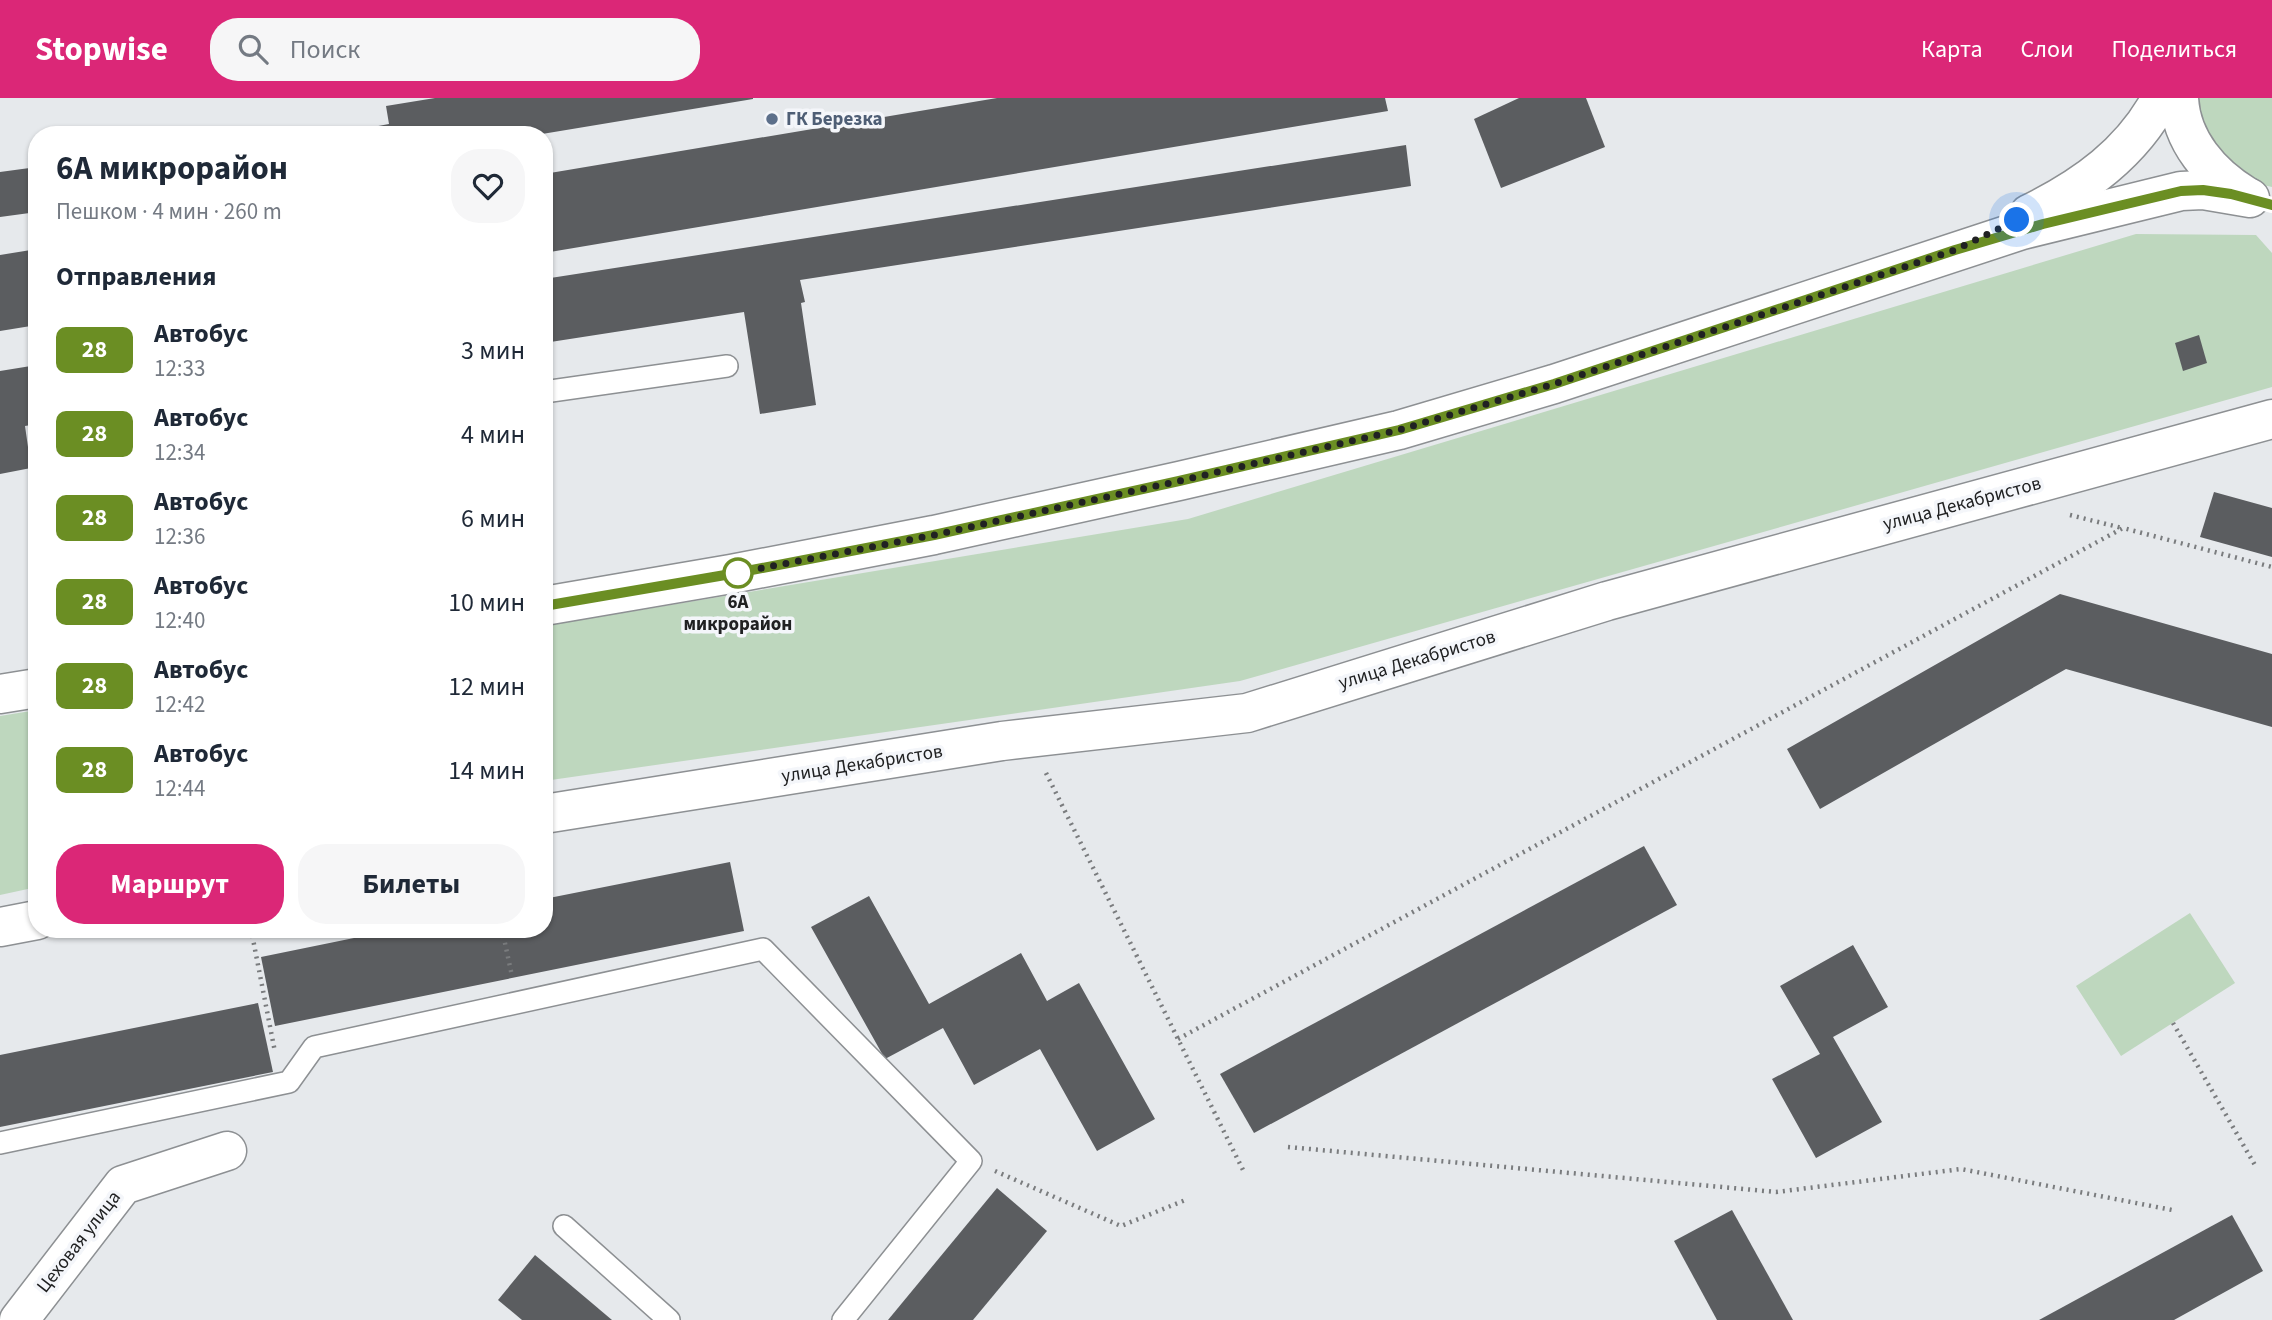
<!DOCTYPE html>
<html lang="ru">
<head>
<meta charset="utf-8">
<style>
  body { margin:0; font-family:"Source Sans 3",sans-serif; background:#f6f6f7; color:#1f2937; height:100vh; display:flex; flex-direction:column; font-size:26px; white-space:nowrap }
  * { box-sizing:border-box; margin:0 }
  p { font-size:23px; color:#747a83 }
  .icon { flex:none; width:38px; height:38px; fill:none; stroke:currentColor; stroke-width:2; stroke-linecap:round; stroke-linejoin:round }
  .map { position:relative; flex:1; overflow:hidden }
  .drawer { position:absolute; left:28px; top:28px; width:525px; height:812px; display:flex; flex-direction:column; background:#fff; border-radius:28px; box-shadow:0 2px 5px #0004 }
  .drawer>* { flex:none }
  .badge { padding:0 14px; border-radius:10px; font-size:24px; line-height:46px }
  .you { position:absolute; width:35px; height:35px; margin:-18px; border:5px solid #fff; border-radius:50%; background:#1a73e8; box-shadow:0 0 0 10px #1a73e833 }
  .map>.badge { position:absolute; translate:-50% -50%; box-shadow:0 0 0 4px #fff }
  h2 { padding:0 28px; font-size:26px; line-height:63px }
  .round { display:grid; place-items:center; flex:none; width:74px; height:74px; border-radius:28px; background:#f6f6f7 }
  .summary { display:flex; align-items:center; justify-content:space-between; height:119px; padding:0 28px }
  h1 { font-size:33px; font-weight:700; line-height:52px }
  .button { display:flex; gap:14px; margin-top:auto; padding:14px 28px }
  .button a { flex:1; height:80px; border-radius:28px; background:#db2777; color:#fff; font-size:28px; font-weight:700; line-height:80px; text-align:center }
  .button a+a { background:#f6f6f7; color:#1f2937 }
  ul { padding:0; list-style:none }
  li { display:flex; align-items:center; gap:21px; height:84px; padding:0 28px }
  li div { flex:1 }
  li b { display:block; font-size:26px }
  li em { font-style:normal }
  li .badge { min-width:77px; font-weight:700; text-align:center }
  header { display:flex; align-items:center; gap:42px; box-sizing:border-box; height:98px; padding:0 35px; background:#db2777; color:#fff }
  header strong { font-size:33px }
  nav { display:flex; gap:38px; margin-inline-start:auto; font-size:24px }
  .search { width:490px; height:63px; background:#f6f6f7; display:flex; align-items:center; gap:18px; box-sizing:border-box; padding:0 24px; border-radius:28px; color:#747a83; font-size:26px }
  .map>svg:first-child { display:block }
  .green { fill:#bed7be }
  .building { fill:#5b5d60 }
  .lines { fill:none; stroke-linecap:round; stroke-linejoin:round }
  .service-casing { stroke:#8d9093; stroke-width:24 }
  .minor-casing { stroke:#8d9093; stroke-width:41 }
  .tertiary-casing { stroke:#8d9093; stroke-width:41 }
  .path { stroke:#7a7c7e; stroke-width:4.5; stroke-dasharray:2 5; stroke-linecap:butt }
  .service { stroke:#fff; stroke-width:21 }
  .minor { stroke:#fff; stroke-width:38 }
  .tertiary { stroke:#fff; stroke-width:38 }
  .line-casing { stroke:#fff; stroke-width:16 }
  .line { stroke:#6b8e23; stroke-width:10 }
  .walk { stroke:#202122; stroke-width:7; stroke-dasharray:0 12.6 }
  .service-dot { fill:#5c6f8a; stroke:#f4f6fa; stroke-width:2.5 }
  .stop-dot { fill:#fff; stroke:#6b8e23; stroke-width:3.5 }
  .labels { text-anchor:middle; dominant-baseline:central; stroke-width:7; stroke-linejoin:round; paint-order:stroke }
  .service-label { font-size:19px; font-weight:bold; fill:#4e5e75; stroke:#f4f6fa; text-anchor:start }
  .street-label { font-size:19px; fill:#202122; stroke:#f4f6fa }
  .stop-label { font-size:19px; font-weight:bold; fill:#202122; stroke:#f4f6fa }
</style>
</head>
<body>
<header>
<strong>Stopwise</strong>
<div class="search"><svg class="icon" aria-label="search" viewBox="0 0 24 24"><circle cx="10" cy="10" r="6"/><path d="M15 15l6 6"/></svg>Поиск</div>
<nav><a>Карта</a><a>Слои</a><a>Поделиться</a></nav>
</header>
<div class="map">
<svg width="2272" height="1222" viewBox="0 0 2272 1222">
  <rect width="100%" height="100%" fill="#e6e9ec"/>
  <g class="green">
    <path d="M2196 0H2272V89L2263 87 2241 76 2208 39Z"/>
    <path d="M2136 136 2256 137 2272 155V289L1240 583 544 683V528L1188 421Z"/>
    <path d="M37 612V789L0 797V618Z"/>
    <path d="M2190 815 2235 885 2121 958 2076 888Z"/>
  </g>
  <g class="building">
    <path d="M435 0H753V1L536 37H330L389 26 386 8Z"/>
    <path d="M997 0H1385L1388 13 544 155V76Z"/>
    <path d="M1519 0H1586L1605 49 1501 90 1474 21Z"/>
    <path d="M1406 47 1411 88 800 182 805 204 801 205 816 307 760 316 744 214 544 245V181Z"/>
    <path d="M37 69V114L0 119V74Z"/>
    <path d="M37 151V227L0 233V157Z"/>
    <path d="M2199 237 2207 265 2183 273 2175 245Z"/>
    <path d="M37 267V326L25 328 31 370 0 376V273Z"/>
    <path d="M2214 394 2272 410V459L2200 439Z"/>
    <path d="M2060 496 2272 556V629L2066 571 1820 711 1787 651Z"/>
    <path d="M1644 748 1677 807 1254 1035 1220 976Z"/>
    <path d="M730 764 744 833 275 928 261 859 398 831H544V801Z"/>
    <path d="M869 798 929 906 1021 855 1047 903 1079 885 1155 1021 1097 1053 1040 951 974 987 943 930 885 961 811 829Z"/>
    <path d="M1853 847 1888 909 1833 939 1882 1024 1816 1060 1772 981 1820 956 1780 888Z"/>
    <path d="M258 905 273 974 0 1029V957Z"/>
    <path d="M997 1090 1047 1133 973 1222H888Z"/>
    <path d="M1732 1112 1793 1222H1717L1674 1143Z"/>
    <path d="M2232 1117 2263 1173 2174 1222H2039Z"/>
    <path d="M535 1157 612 1222H522L498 1202Z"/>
  </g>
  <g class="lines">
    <g class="service-casing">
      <g id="service">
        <path d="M544 294 727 268"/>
        <path d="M0 1045 289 984 314 949 763 851 971 1063 843 1222"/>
        <path d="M564 1128 669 1222"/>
      </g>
    </g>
    <g class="minor-casing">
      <g id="minor">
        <path d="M544 716 1002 643 1247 615 1607 503 2272 321"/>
        <path d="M0 829 37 822"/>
        <path d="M19 1222 123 1087 227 1053"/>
      </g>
    </g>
    <g class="tertiary-casing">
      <g id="tertiary">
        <path d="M2179 0C2181 43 2211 77 2246 98"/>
        <path d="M2029 116C2084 89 2132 55 2161 0"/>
        <path d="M544 508 731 476 934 437 1179 383 1399 332 1554 286 2022 132 2181 93 2203 92 2250 100"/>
        <path d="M0 596 37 590"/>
      </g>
    </g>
    <g class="path">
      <path d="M2070 417 2122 430"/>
      <path d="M1046 675 1243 1072"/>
      <path d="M251 831 275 954"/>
      <path d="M502 831 512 878"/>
      <path d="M2173 925 2256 1069"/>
      <path d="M1178 941 2123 430 2272 469"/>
      <path d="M1288 1049 1776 1094 1961 1071 2172 1112"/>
      <path d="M995 1073 1121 1128 1188 1101"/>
    </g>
    <use href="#service" class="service"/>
    <use href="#minor" class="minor"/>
    <use href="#tertiary" class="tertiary"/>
  </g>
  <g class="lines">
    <g class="line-casing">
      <path id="line" d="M544 508 731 476 934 437 1179 383 1399 332 1554 286 1955 152 2043 126 2181 93 2203 92 2231 96 2272 107"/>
    </g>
    <use href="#line" class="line"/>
    <path class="walk" d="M738 475 731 476 934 437 1179 383 1399 332 1554 286 1955 152 2017 122"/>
  </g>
  <circle class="service-dot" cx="772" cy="21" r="7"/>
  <circle class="stop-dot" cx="738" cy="475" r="14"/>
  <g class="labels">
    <g class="service-label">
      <text x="786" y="21">ГК Березка</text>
    </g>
    <g class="street-label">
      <text transform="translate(1962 406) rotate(-15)">улица Декабристов</text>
      <text transform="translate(1417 562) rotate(-17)">улица Декабристов</text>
      <text transform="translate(862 666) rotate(-9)">улица Декабристов</text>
      <text transform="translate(79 1144) rotate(-52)">Цеховая улица</text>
    </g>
    <g class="stop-label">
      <text x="738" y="504">6А<tspan x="738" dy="22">микрорайон</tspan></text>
    </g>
  </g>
</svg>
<div class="you" style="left:2017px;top:122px"></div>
<section class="drawer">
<div class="summary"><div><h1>6А микрорайон</h1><p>Пешком · 4 мин · 260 m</p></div><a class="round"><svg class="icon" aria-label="heart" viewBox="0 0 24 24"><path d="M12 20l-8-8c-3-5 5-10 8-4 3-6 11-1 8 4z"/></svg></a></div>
<h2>Отправления</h2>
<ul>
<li><span class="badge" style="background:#6b8e23;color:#fff">28</span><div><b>Автобус</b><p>12:33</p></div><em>3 мин</em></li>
<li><span class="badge" style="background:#6b8e23;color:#fff">28</span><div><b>Автобус</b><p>12:34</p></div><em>4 мин</em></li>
<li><span class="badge" style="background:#6b8e23;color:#fff">28</span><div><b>Автобус</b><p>12:36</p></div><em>6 мин</em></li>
<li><span class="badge" style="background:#6b8e23;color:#fff">28</span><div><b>Автобус</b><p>12:40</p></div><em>10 мин</em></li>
<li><span class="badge" style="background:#6b8e23;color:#fff">28</span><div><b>Автобус</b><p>12:42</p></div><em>12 мин</em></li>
<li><span class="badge" style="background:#6b8e23;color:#fff">28</span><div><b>Автобус</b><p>12:44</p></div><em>14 мин</em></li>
</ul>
<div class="button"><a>Маршрут</a><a>Билеты</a></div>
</section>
</div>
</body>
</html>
